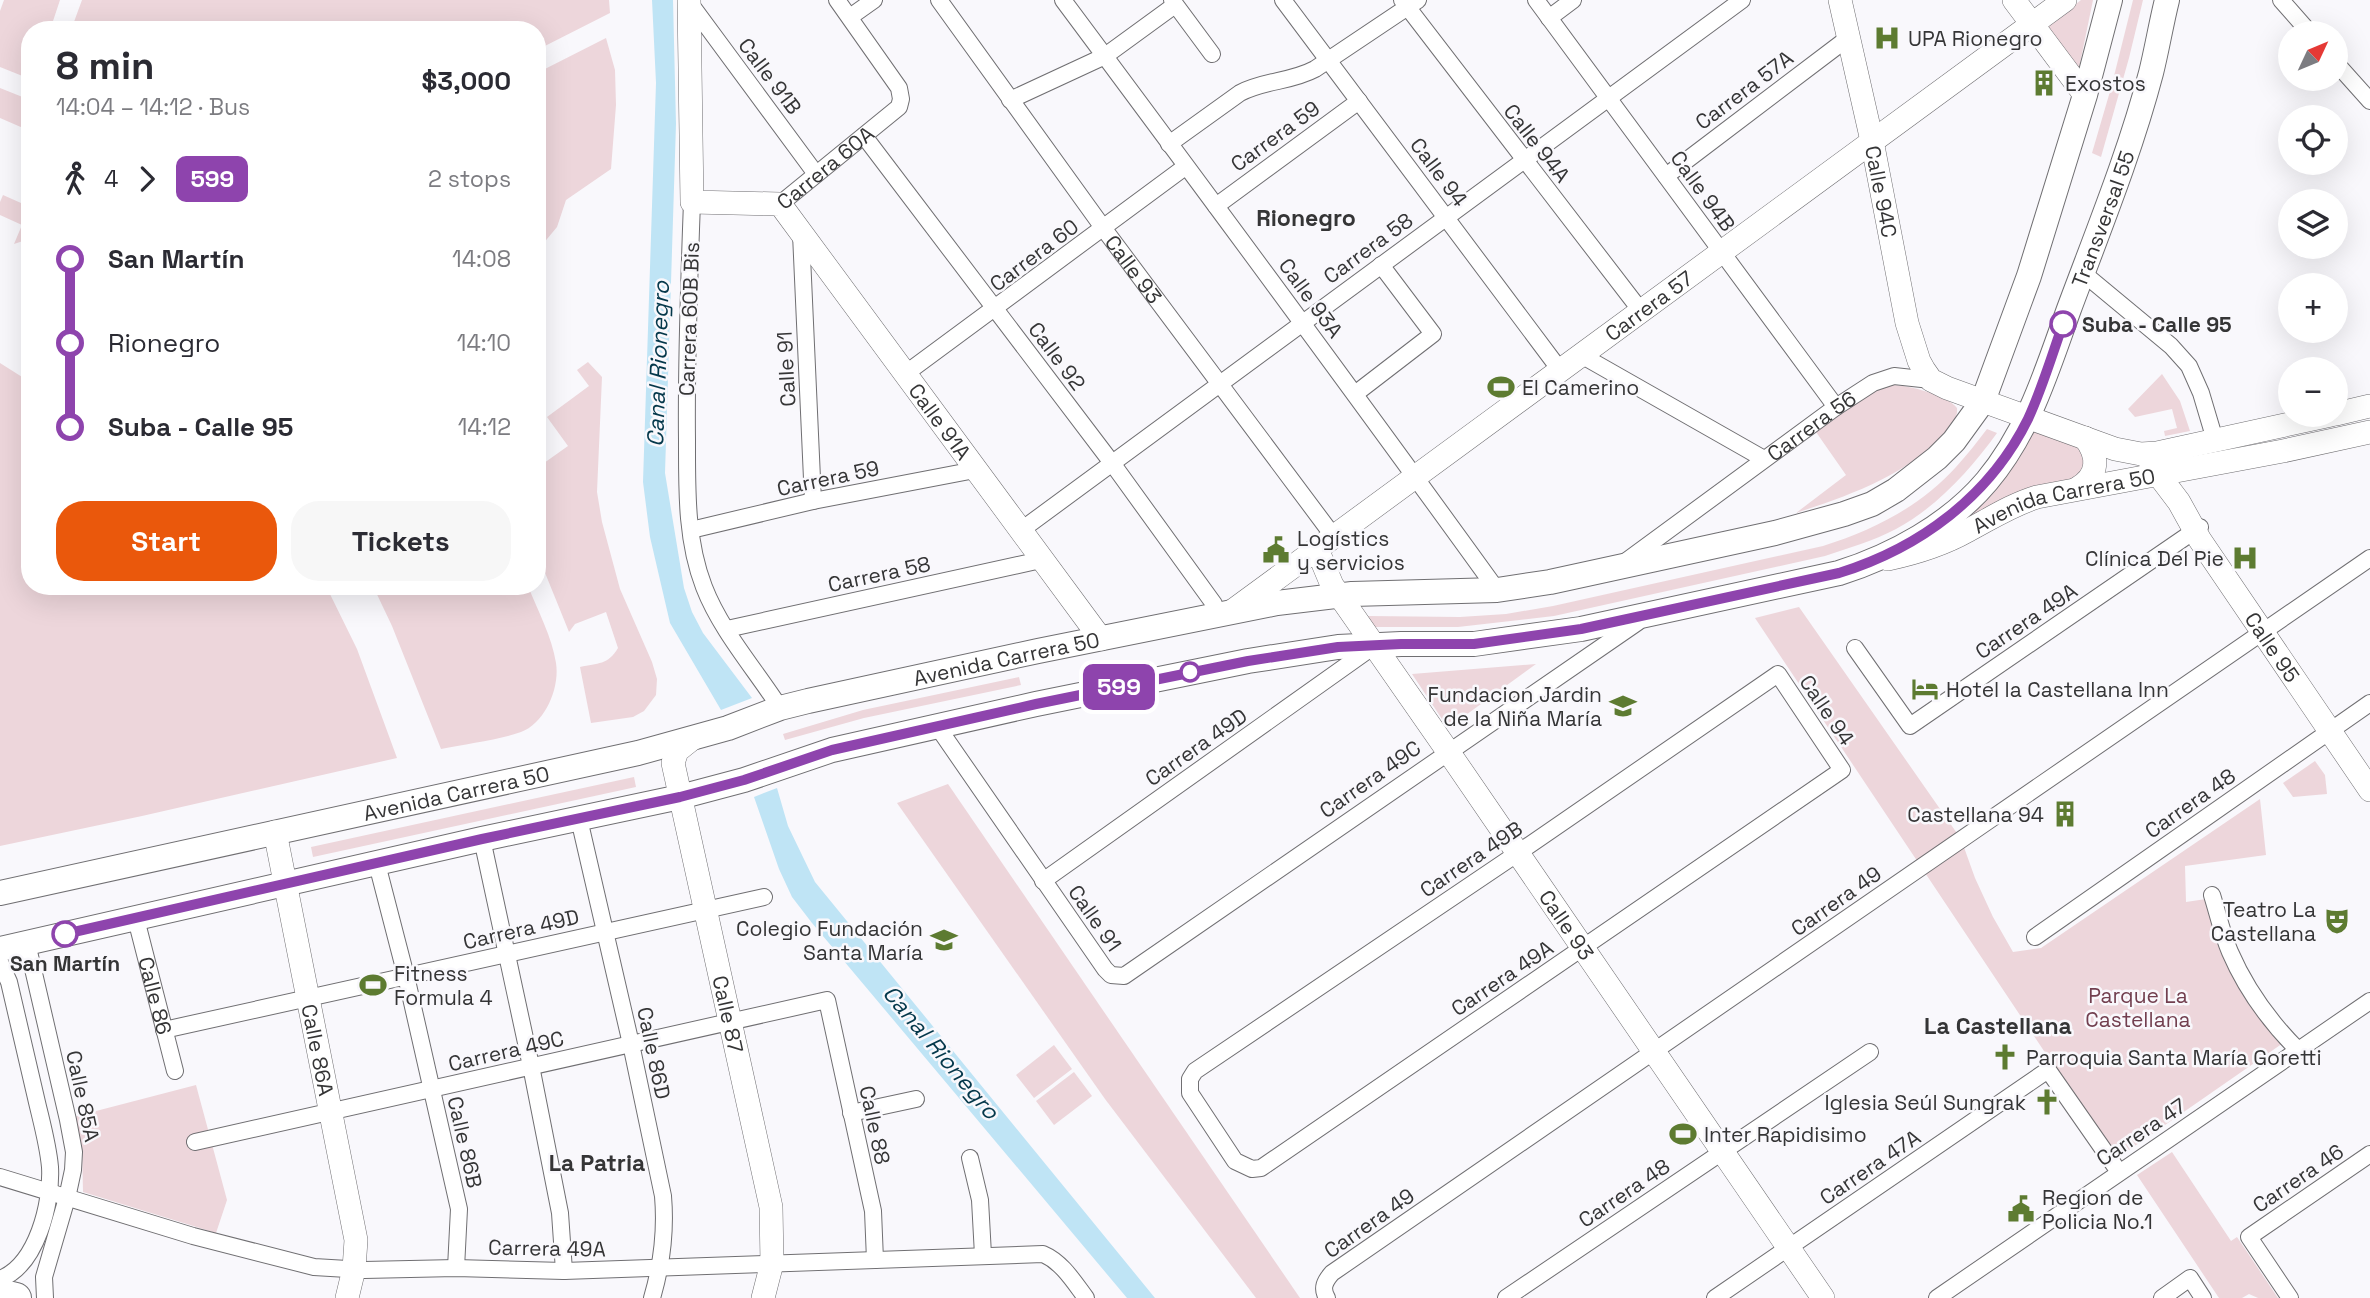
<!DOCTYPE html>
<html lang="en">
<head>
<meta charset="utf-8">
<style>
  body { margin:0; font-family:"Space Grotesk",sans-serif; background:#f7f7f7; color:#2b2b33; height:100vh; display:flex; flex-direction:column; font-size:26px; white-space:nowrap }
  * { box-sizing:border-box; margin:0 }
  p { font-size:23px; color:#7c7c81 }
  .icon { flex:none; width:38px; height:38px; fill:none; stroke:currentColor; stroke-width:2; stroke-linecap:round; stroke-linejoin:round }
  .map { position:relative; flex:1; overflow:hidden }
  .drawer { position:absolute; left:21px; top:21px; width:525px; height:574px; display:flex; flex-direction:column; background:#fff; border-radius:28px; box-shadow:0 7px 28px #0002 }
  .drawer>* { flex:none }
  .badge { padding:0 14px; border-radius:10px; font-size:24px; line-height:46px }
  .needle { width:46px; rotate:46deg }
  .buttons { position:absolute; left:2278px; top:21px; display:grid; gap:14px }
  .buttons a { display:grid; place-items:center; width:70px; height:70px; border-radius:50%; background:#fff; box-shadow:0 7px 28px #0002; font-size:35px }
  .map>.badge { position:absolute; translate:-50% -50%; box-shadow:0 0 0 4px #fff }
  .legs { display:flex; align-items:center; gap:10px; height:77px; padding:0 35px; font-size:23px }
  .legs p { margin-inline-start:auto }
  .head { display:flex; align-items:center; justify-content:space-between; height:119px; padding:0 35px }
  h1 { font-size:38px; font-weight:700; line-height:52px }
  .action { display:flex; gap:14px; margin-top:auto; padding:14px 35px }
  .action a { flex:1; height:80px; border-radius:28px; background:#ea580c; color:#fff; font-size:28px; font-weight:700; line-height:80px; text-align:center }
  .action a+a { background:#f7f7f7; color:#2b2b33 }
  ul { padding:0 35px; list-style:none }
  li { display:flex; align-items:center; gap:24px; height:84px; font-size:26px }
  li i { display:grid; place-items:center; width:10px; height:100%; margin:0 9px; background:currentColor }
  li i::after { content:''; width:18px; height:18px; margin:-9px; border:5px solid; border-radius:50%; background:#fff }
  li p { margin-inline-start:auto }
  li:first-child i { background:linear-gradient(#0000 50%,currentColor 0) }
  li:last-child i { background:linear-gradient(currentColor 50%,#0000 0) }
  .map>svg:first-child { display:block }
  .green { fill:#edd6db }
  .water { fill:#bfe4f5 }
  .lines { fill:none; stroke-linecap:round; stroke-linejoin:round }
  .street-casing { stroke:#706f72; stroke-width:18 }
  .secondary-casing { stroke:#706f72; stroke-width:24 }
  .primary-casing { stroke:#706f72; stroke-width:26 }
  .highway-casing { stroke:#706f72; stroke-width:32 }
  .street { stroke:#fff; stroke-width:16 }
  .secondary { stroke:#fff; stroke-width:23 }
  .primary { stroke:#fff; stroke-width:24 }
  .highway { stroke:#fff; stroke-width:30 }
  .line-1-casing { stroke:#fff; stroke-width:16 }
  .line-1 { stroke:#8e44ad; stroke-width:10 }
  .stop-1-dot { fill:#fff; stroke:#8e44ad; stroke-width:3.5 }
  .labels { text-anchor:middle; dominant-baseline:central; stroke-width:5; stroke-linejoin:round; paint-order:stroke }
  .poi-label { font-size:21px; fill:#353536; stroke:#f9f8fc; text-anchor:start }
  .street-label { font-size:21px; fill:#353536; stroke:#f9f8fc }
  .stop-label { font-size:21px; font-weight:bold; fill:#353536; stroke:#f9f8fc; text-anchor:start }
  .park-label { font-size:21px; fill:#723f4f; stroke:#f9f8fc }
  .neighbourhood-label { font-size:23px; font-weight:bold; fill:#353536; stroke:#f9f8fc }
  .water-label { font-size:23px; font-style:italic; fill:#04384b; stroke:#f9f8fc }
</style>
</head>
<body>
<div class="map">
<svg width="2370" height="1298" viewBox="0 0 2370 1298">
  <rect width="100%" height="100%" fill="#f9f8fc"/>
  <g class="green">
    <path d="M4 0H60L50 30H30V79L0 67V11Z"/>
    <path d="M82 0H609L610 13 537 50V30H71Z"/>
    <path d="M2081 0H2093L2077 78 2042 31Z"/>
    <path d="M2133 0H2143L2129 58 2101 157 2092 153 2111 88Z"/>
    <path d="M606 38 615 70 616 105 611 169 566 200 557 227 537 251V73Z"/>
    <path d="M0 88 30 100V131L0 118Z"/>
    <path d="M3 195 30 207V246L23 241 14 244 22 225 0 215V202Z"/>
    <path d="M588 362 602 377 597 492 602 522 620 589 652 662 657 679 656 695 644 711 633 717 591 723 580 667C598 663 608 665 618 648L606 612 575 624 569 632 537 553V468L568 446 547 417 589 386 577 370Z"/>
    <path d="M0 363 30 382V586H326L357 649 397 758 142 816 0 846Z"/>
    <path d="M2162 374 2180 401 2190 431 2165 436 2164 431 2177 428 2172 409 2135 417 2128 409Z"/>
    <path d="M1892 385C1908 385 1947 395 1957 408 1958 418 1952 423 1946 431 1907 476 1850 495 1796 513L1846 475 1816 432 1874 391Z"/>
    <path d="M2033 428 2087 450 2086 474 1957 525Z"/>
    <path d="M1987 429 1997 433C1970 470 1937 507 1896 529 1873 541 1849 548 1825 556L1554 616 1458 627H1374L1368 616 1460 617 1506 614 1553 606 1823 546C1873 530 1920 507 1956 467 1967 455 1977 442 1987 429Z"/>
    <path d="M373 586H528C538 611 552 637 556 663 560 688 545 723 521 732 499 740 465 744 441 749L392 626Z"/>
    <path d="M1799 607 1961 839 1975 878 1993 917 2013 952 2041 948 2260 799 2266 855 2185 866 2186 902 2206 899 2286 1041 2116 1159 1755 618Z"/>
    <path d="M1536 664 1448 728 1412 674Z"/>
    <path d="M1019 677 1021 685 864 718 785 740 783 734 863 710Z"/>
    <path d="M2315 761 2325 775 2327 794 2293 797 2283 783Z"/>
    <path d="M634 777 636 787 313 857 311 847Z"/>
    <path d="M948 784 1300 1298H1256L1105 1099 897 803Z"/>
    <path d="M1054 1045 1072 1069 1034 1098 1016 1075Z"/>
    <path d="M1074 1072 1092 1096 1054 1125 1036 1101Z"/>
    <path d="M196 1085 227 1200 216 1233 83 1192 82 1147 73 1117Z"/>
    <path d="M2172 1152 2231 1241 2237 1237 2278 1298H2258L2249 1294 2242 1298H2219L2137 1175Z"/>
  </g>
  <g class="water">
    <path d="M652 0H673L676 124 665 473 684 588 692 612 703 633 752 698 721 710 670 623 650 537 643 482 656 83Z"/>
    <path d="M777 788 788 826 815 882 1155 1298H1127L812 923 792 897 779 869 754 797Z"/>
  </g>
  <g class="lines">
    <g class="street-casing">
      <g id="street">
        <path id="s1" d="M939 0 1104 229 1334 537"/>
        <path d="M1063 0C1209 196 1354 392 1497 590"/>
        <path d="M1172 0 1212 54"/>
        <path d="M1283 0 1560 370"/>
        <path d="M1402 0 1641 311"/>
        <path d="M1536 0 1836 407"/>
        <path d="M2281 0 2310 33"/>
        <path d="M689 2 816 174"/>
        <path d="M850 17 874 0"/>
        <path d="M1549 18 1573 0"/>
        <path d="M2336 63 2370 101"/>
        <path d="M1010 100 1105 56 1175 5"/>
        <path d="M864 136 1112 463 1214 604"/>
        <path d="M1169 144 1240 93C1265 80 1291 82 1315 69L1418 0"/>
        <path d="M1666 176 1848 38"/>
        <path d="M692 202C689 282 686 361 687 441 687 490 686 541 704 587 721 631 755 669 780 708"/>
        <path id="s2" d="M780 204 899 107 901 99 899 88 837 0"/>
        <path d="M1216 206 1359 101"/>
        <path d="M801 234 813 501"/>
        <path d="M2083 273 2171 346 2189 366 2201 393 2215 440"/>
        <path d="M1581 355 1764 459"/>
        <path d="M905 374 1185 167"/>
        <path d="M1355 394 1433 334 1381 265"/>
        <path d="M691 530 813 501 975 470"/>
        <path d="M1020 531 1742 0"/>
        <path id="s3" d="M1625 562 1836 407 1873 383 1894 376 1931 380"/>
        <path d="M727 629 1041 560"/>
        <path d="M1855 648 1910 726 2200 527"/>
        <path d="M1778 674 1842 770 1261 1168 1252 1169 1235 1161 1190 1093V1079L1195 1071 1518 853Z"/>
        <path d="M937 726 1105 969 1111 975 1124 976 1638 622"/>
        <path d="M579 819 631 1044 663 1196C666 1231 662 1264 652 1298"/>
        <path d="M482 839 531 1066 560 1213 564 1271"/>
        <path d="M377 864 406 976 459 1209 456 1268"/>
        <path d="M1043 881 1374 646"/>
        <path d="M2212 895C2218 914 2222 934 2230 952 2246 989 2270 1022 2298 1050"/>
        <path id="s4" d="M136 919 175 1071"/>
        <path d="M2035 937 2370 703"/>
        <path d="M27 943 68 1120 74 1152 73 1170 67 1198 44 1277 45 1298"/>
        <path d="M0 962 9 982C18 1021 27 1059 36 1098 41 1120 48 1144 50 1167 52 1203 37 1265 0 1279"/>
        <path d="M164 1030 764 897"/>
        <path d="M851 1113 916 1099"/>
        <path d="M195 1142 827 1000 873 1211 875 1260"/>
        <path d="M970 1158 980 1200 983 1255"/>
        <path d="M0 1177 193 1236 314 1267 364 1270 456 1268 564 1271 1043 1254C1062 1262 1074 1282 1086 1298"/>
        <path d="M1327 1298C1321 1288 1325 1281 1332 1273L2370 558"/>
        <path d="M1506 1298 1870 1052"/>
        <path d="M1715 1298 2048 1070 2119 1172"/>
        <path d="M1937 1298 2370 1001"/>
        <path d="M2162 1298 2190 1278 2203 1298"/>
        <path d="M2290 1298 2249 1237 2370 1154"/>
      </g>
    </g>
    <g class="secondary-casing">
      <g id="secondary">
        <path id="s5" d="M689 0 692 202 780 204 1101 639"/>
        <path id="s6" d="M1840 0 1872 141 1907 323 1919 361 1924 370 1931 380 1947 388 2115 449 2141 454 2157 453 2331 415"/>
        <path d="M2014 0 2085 95"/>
        <path d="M2336 414 2370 406"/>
        <path id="s7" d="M2151 465 2179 502 2200 540 2370 790"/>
        <path d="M2078 488C2099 476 2099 456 2085 438"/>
        <path id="s8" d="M1317 549 1332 585 1454 760 1823 1298"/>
        <path id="s9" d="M1888 559C1916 553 1942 545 1967 531 1990 519 2011 505 2037 497L2283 451 2370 432"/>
        <path id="s10" d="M1231 612 2065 0"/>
        <path id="s11" d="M692 739 677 751 673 763 771 1207 772 1263 763 1298"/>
        <path id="s12" d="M275 832 356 1240 354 1269 347 1298"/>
      </g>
    </g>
    <g class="primary-casing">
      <g id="primary">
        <path id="s13" d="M0 893 638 753 728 728 780 708 808 701 1038 651 1277 603 1352 594 1497 590 1550 582 1775 533 1844 514 1872 504 1896 490 1937 458 1954 441 1983 401 2029 276 2085 95 2110 0"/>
        <path id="s14" d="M0 949 482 839 680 797 744 780 832 750 1036 704 1248 661 1338 647 1401 644H1474L1581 629 1839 573C1893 556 1950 525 1987 481 2029 431 2047 370 2069 309 2098 231 2130 153 2151 73 2157 49 2161 24 2167 0"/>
      </g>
    </g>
    <g class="highway-casing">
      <path id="highway" d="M0 1294 16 1298"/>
    </g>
    <use href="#street" class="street"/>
    <use href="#secondary" class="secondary"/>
    <use href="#primary" class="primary"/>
    <use href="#highway" class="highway"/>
  </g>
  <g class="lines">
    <g class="line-1-casing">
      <path id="line-1" d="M65 934 482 839 680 797 744 780 832 750 1036 704 1248 661 1338 647 1401 644H1474L1581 629 1839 573C1920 548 1990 496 2028 419 2042 389 2052 355 2063 324"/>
    </g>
    <use href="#line-1" class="line-1"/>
  </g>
  <defs>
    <g id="hospital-bare" transform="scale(2.1)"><path d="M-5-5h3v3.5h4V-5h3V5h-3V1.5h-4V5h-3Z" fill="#5d7b31" stroke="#f9f8fc" stroke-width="2.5" paint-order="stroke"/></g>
    <g id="building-bare" transform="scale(2.1)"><path d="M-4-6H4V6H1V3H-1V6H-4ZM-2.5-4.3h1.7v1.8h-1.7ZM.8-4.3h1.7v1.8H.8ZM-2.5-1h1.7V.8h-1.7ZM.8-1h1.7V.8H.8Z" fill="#5d7b31" stroke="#f9f8fc" stroke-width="2.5" paint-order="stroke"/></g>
    <g id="stadium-bare" transform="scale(2.1)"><path d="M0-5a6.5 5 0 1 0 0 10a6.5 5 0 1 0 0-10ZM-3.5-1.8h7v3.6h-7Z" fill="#5d7b31" stroke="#f9f8fc" stroke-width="2.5" paint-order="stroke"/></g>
    <g id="civic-bare" transform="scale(2.1)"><path d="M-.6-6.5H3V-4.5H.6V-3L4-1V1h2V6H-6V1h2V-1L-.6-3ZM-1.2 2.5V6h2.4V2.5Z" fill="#5d7b31" stroke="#f9f8fc" stroke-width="2.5" paint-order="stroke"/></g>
    <g id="hotel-bare" transform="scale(2.1)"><path d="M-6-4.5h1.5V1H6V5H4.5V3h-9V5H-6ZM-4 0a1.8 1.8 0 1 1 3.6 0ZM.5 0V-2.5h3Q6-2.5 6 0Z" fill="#5d7b31" stroke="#f9f8fc" stroke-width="2.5" paint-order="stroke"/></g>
    <g id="school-bare" transform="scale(2.1)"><path d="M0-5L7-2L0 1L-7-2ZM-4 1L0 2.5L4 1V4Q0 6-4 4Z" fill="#5d7b31" stroke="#f9f8fc" stroke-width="2.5" paint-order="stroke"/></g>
    <g id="theatre-bare" transform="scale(2.1)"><path d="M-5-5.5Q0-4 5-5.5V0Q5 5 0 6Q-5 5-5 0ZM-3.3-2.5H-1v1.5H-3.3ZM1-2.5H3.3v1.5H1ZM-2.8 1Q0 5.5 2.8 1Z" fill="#5d7b31" stroke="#f9f8fc" stroke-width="2.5" paint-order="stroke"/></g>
    <g id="church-bare" transform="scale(2.1)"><path d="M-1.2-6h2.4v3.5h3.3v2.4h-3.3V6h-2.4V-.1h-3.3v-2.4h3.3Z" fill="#5d7b31" stroke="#f9f8fc" stroke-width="2.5" paint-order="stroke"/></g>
  </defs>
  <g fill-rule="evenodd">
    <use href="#hospital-bare" x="1887" y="38"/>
    <use href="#building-bare" x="2044" y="83"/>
    <use href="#stadium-bare" x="1501" y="387"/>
    <use href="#civic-bare" x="1276" y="550"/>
    <use href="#hospital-bare" x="2245" y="558"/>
    <use href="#hotel-bare" x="1925" y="689"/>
    <use href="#school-bare" x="1623" y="706"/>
    <use href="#building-bare" x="2065" y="814"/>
    <use href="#theatre-bare" x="2337" y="921"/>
    <use href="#school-bare" x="944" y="940"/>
    <use href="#stadium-bare" x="373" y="985"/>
    <use href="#church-bare" x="2005" y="1057"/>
    <use href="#church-bare" x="2047" y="1102"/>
    <use href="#stadium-bare" x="1683" y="1134"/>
    <use href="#civic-bare" x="2021" y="1209"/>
  </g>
  <g class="stop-1-dot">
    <circle cx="2063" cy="324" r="12"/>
    <circle cx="1190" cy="672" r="9"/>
    <circle cx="65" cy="934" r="12"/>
  </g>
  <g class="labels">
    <g class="poi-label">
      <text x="1908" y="38">UPA Rionegro</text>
      <text x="2065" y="83">Exostos</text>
      <text x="1522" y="387">El Camerino</text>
      <text x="1297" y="538">Logístics<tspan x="1297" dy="24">y servicios</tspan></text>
      <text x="2224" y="558" text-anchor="end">Clínica Del Pie</text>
      <text x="1946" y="689">Hotel la Castellana Inn</text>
      <text x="1602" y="694" text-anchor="end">Fundacion Jardin<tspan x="1602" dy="24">de la Niña María</tspan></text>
      <text x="2044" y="814" text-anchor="end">Castellana 94</text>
      <text x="2316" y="909" text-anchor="end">Teatro La<tspan x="2316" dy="24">Castellana</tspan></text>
      <text x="923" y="928" text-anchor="end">Colegio Fundación<tspan x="923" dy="24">Santa María</tspan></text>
      <text x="394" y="973">Fitness<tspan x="394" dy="24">Formula 4</tspan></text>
      <text x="2026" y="1057">Parroquia Santa María Goretti</text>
      <text x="2026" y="1102" text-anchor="end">Iglesia Seúl Sungrak</text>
      <text x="1704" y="1134">Inter Rapidisimo</text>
      <text x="2042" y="1197">Region de<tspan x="2042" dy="24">Policia No.1</tspan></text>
    </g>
    <g class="street-label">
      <text transform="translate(770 76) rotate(53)">Calle 91B</text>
      <text transform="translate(1744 90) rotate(-37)">Carrera 57A</text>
      <text transform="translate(1275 136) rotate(-36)">Carrera 59</text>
      <text transform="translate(1537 143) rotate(52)">Calle 94A</text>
      <text stroke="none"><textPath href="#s2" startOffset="58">Carrera 60A</textPath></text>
      <text transform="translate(1439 172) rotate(53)">Calle 94</text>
      <text transform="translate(1703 191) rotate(54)">Calle 94B</text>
      <text stroke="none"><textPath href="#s6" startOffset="196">Calle 94C</textPath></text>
      <text stroke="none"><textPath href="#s14" startOffset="2345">Transversal 55</textPath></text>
      <text transform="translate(1368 248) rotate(-36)">Carrera 58</text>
      <text transform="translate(1034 255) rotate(-37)">Carrera 60</text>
      <text stroke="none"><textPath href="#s1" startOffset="332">Calle 93</textPath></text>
      <text transform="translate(1311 298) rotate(54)">Calle 93A</text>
      <text stroke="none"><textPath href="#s10" startOffset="518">Carrera 57</textPath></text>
      <text transform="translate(689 319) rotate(-88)">Carrera 60B Bis</text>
      <text transform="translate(1057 356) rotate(53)">Calle 92</text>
      <text transform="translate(786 369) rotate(-93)">Calle 91</text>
      <text stroke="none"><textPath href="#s5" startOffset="560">Calle 91A</textPath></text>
      <text stroke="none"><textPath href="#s3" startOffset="231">Carrera 56</textPath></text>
      <text transform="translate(828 478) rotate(-12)">Carrera 59</text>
      <text stroke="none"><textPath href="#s9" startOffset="187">Avenida Carrera 50</textPath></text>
      <text transform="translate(879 574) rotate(-12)">Carrera 58</text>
      <text transform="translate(2026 621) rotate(-34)">Carrera 49A</text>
      <text stroke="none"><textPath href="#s7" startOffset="219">Calle 95</textPath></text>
      <text stroke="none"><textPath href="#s13" startOffset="1034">Avenida Carrera 50</textPath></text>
      <text transform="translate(1827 710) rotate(56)">Calle 94</text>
      <text transform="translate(1196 747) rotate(-35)">Carrera 49D</text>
      <text transform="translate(1370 779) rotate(-35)">Carrera 49C</text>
      <text stroke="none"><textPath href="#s13" startOffset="467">Avenida Carrera 50</textPath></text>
      <text transform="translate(2190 803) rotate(-35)">Carrera 48</text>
      <text transform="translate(1471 859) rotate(-34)">Carrera 49B</text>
      <text transform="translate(1836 901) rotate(-35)">Carrera 49</text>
      <text transform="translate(1095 918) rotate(55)">Calle 91</text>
      <text stroke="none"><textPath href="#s8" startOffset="452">Calle 93</textPath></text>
      <text transform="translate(521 929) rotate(-13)">Carrera 49D</text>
      <text transform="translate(1502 978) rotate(-34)">Carrera 49A</text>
      <text stroke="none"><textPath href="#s4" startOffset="79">Calle 86</textPath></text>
      <text stroke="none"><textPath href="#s11" startOffset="289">Calle 87</textPath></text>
      <text stroke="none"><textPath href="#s12" startOffset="222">Calle 86A</textPath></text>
      <text transform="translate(506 1051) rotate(-13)">Carrera 49C</text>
      <text transform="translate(654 1053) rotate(78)">Calle 86D</text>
      <text transform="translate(83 1096) rotate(78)">Calle 85A</text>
      <text transform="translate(875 1125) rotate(78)">Calle 88</text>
      <text transform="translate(2141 1132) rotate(-34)">Carrera 47</text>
      <text transform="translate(465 1142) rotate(77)">Calle 86B</text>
      <text transform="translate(1870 1167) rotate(-34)">Carrera 47A</text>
      <text transform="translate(2298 1178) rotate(-34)">Carrera 46</text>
      <text transform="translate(1624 1193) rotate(-34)">Carrera 48</text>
      <text transform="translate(1369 1223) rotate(-35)">Carrera 49</text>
      <text transform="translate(547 1248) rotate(1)">Carrera 49A</text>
    </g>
    <g class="stop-label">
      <text x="2082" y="324">Suba - Calle 95</text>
      <text x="65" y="963" text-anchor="middle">San Martín</text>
    </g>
    <g class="park-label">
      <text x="2138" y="995">Parque La<tspan x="2138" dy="24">Castellana</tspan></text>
    </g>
    <g class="neighbourhood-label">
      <text x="1306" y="218">Rionegro</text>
      <text x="1998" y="1026">La Castellana</text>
      <text x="597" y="1163">La Patria</text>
    </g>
    <g class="water-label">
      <text transform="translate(658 364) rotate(-88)">Canal Rionegro</text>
      <text transform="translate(941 1052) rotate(50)">Canal Rionegro</text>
    </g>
  </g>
</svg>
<div class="buttons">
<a><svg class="needle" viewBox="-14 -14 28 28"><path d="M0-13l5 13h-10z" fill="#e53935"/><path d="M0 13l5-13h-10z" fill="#7c7c81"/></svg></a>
<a><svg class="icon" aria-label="locate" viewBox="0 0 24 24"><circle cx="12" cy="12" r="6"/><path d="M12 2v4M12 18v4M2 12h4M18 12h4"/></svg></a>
<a><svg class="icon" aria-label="layers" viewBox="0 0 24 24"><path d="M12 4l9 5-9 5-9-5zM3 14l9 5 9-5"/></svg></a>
<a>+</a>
<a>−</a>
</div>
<b class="badge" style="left:1119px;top:687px;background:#8e44ad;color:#fff">599</b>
<section class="drawer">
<div class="head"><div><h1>8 min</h1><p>14:04 – 14:12 · Bus</p></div><b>$3,000</b></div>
<div class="legs"><svg class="icon" aria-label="walk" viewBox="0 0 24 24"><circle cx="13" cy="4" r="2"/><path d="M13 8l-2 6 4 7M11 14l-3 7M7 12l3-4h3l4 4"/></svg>4<svg class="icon" aria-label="forward" viewBox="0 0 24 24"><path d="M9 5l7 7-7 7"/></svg><b class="badge" style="background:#8e44ad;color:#fff">599</b><p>2 stops</p></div>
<ul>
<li><i style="color:#8e44ad"></i><b>San Martín</b><p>14:08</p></li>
<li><i style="color:#8e44ad"></i><span>Rionegro</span><p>14:10</p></li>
<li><i style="color:#8e44ad"></i><b>Suba - Calle 95</b><p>14:12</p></li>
</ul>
<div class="action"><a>Start</a><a>Tickets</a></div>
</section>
</div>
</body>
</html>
